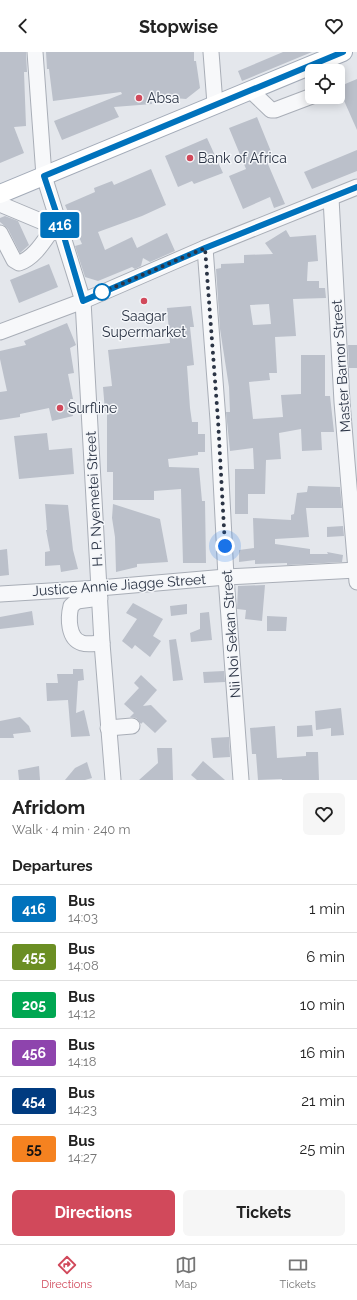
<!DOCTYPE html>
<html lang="en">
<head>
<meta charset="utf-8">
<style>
  body { margin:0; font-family:Raleway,sans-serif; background:#f6f6f6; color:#222; height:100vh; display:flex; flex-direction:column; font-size:15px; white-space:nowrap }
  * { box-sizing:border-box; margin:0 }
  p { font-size:13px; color:#767676 }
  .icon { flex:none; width:22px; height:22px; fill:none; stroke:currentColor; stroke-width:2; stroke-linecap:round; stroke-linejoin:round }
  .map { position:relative; height:728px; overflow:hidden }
  .details { display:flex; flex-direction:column; background:#fff; flex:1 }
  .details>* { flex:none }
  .badge { padding:0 8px; border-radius:3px; font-size:14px; line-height:26px }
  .tools { position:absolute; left:305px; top:12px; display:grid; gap:8px }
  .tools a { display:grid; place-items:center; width:40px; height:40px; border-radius:6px; background:#fff; box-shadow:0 2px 10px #0003; font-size:20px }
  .you { position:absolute; width:20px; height:20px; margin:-10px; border:3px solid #fff; border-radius:50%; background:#1a73e8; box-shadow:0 0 0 6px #1a73e833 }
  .map>.badge { position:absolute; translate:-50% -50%; box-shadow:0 0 0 2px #fff }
  h2 { padding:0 12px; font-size:15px; line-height:36px }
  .round { display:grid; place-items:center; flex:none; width:42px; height:42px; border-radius:6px; background:#f6f6f6 }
  .summary { display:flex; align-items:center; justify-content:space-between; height:68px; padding:0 12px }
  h1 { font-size:19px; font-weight:700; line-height:30px }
  .button { display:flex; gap:8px; margin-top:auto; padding:8px 12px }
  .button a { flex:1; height:46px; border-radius:6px; background:#d1495b; color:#fff; font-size:16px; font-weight:700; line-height:46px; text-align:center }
  .button a+a { background:#f6f6f6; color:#222 }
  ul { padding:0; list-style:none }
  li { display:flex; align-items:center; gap:12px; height:48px; padding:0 12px; border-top:1px solid #e0e0e0 }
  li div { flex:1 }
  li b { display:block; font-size:15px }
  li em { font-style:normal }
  li .badge { min-width:44px; font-weight:700; text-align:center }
  header { display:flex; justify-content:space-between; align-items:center; height:52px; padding:0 12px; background:#fff; font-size:18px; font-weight:700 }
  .dock { display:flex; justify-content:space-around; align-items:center; height:56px; border-top:1px solid #e0e0e0; background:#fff; font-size:11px; color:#767676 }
  .dock a { display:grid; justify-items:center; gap:2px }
  .dock .selected { color:#d1495b }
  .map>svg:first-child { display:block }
  .building { fill:#bbc0ca; fill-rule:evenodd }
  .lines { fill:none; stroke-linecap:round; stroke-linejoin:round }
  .minor-casing { stroke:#a9aeb7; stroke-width:17 }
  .major-casing { stroke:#a3abb8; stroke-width:20 }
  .minor { stroke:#f7f8fa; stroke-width:15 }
  .major { stroke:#fff; stroke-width:18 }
  .line-casing { stroke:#fff; stroke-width:9 }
  .line { stroke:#0072bc; stroke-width:6 }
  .walk { stroke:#2b3445; stroke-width:4; stroke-dasharray:0 7.2 }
  .poi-dot { fill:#d1495b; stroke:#f4f6f9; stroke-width:1.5 }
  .stop-dot { fill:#fff; stroke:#0072bc; stroke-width:2 }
  .labels { text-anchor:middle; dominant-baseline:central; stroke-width:3; stroke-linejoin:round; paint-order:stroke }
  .poi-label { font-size:14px; fill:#2b3445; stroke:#f4f6f9; text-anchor:start }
  .street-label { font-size:14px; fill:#2b3445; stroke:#f4f6f9 }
</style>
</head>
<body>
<header><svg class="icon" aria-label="back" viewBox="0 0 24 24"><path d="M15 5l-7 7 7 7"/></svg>Stopwise<svg class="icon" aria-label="heart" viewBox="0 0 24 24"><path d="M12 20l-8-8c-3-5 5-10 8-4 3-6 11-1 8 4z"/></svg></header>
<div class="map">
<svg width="357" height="728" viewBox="0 0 357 728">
  <rect width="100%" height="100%" fill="#e4e7ec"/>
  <g class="building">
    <path d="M0 0H26L27 20H24L26 74 14 75 24 101 0 111Z"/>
    <path d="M46 0H194V9H196L200 36 186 47 151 44 152 52 114 55 119 65 62 88 54 69 122 42 121 40 53 49 49 17H47Z"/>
    <path d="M283 0H312L242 29 238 19Z"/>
    <path d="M357 27V78L338 35Z"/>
    <path d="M257 65 272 102 265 105 285 152 274 156 270 145 243 157 229 124 246 117 229 76Z"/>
    <path d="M207 86 223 121 194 132 192 129 178 135 165 104Z"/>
    <path d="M357 98V119L312 137 304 120Z"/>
    <path d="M151 117 166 153 142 164 98 180 105 198 132 185 137 196 167 181 175 199 150 210 143 206 141 214 135 217 132 215 98 229 85 225 75 194 82 192 65 153 95 140 94 136 112 129 114 133Z"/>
    <path d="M5 164 18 169 29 193 20 201 8 177 0 170V166Z"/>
    <path d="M286 178 290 185 316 183 318 209 308 210 307 229H319V236H325L326 246 293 247 296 284 275 285 277 321H269L270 328 249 330 253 367 283 365 281 343 301 342V303H325V344H330L334 380H321L322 398 302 399 301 377 279 381 281 407 266 408 265 442H248V462H235V417H254L253 396 230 399 226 360H230L229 335 220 277 216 217 221 216V212L244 211V203L273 202 265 191ZM269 252 271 272 253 273 250 253Z"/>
    <path d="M49 212 58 235 19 251 10 228Z"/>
    <path d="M191 254 194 275H190L194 313 187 314 190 356 192 370H198V382H205V400H198V403L168 407 169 415 199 416 202 449H205L206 511H183L181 437 154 439V448H113V420H107V359H105L103 335 112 334 108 298 170 291 167 256Z"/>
    <path d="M67 271 76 293 70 296 74 321 68 322 73 347H70L73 364 52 369 49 356 20 362V365L0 368V340L7 339 0 307V299L26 293 24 289Z"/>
    <path d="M348 293H357V316H349Z"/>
    <path d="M47 381 49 398 72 396 74 422 19 427 14 384Z"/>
    <path d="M308 434 340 435 342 456H306L309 485 275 487V492L310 497V502H328L327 500 343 503 342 510 287 513V511L255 512V508L239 510V498L254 496 253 466 291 468V463L294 462 297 441 307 440Z"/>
    <path d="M45 452 68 453 73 498 78 517 61 520 60 513 45 514V500L50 499 46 478H47Z"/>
    <path d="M113 452 160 467 168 510 137 512V515L116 520 115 485 112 466Z"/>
    <path d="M343 474 344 484 327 485V475Z"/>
    <path d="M7 497 9 523 0 524V498Z"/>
    <path d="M265 533 262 569 245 567 246 558 237 557 238 534Z"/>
    <path d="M133 551 163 567 153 584 161 589 150 605 135 593 132 597 122 589 137 567 126 561Z"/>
    <path d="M187 552V562L171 564 170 554Z"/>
    <path d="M32 559 34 573 0 577V565Z"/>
    <path d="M209 560 212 588 191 590 190 581 200 577V561Z"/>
    <path d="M267 564 287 565 286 579H267Z"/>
    <path d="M176 587 183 628 173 629 169 588Z"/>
    <path d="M73 617H83L84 628 78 629 76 661 84 658 90 684 71 685 68 648 47 649 46 631H58L57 622H73Z"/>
    <path d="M224 619 225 630 204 631 203 620Z"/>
    <path d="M141 623 157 638 143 654 151 653 167 669 155 681 143 670 141 672 136 666 130 665 134 661 124 652 139 636 134 631Z"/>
    <path d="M341 656 344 683 331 684V676L316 678 315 659Z"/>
    <path d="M20 665 29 674 31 680 13 682 14 686H0V669Z"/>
    <path d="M312 673 313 684 297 685V674Z"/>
    <path d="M275 674 277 706 306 704V700H318L319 728H282V727L258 728 256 702H252L250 676Z"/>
    <path d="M229 685 230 705 213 706 211 686Z"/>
    <path d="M157 696H172L173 728H139L158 711Z"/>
    <path d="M203 709 225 728H197L191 723Z"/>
    <path d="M87 710 92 726 85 728H65L75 716Z"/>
    <path d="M39 714 40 728H19L18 718Z"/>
  </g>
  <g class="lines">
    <g class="minor-casing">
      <g id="minor">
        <path d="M35 0 44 124 83 249 102 591 113 728"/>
        <path d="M211 0 215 52"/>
        <path d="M250 38 271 58H275L312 44"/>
        <path d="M331 146 342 350 357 530"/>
        <path d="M0 152 62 178"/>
        <path d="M0 181 14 208 19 211C35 206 45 187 54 175"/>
        <path d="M205 196 218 368 226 525 241 728"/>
        <path d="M0 280 83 249 205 196 357 135"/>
        <path d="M0 542 99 536 226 525 357 518"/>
        <path d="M100 546 77 549 71 554C68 566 68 587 82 591 88 593 96 591 102 591"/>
        <path d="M108 676 132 674"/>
      </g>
    </g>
    <g class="major-casing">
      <path id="major" d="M0 142 343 0"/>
    </g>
    <use href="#minor" class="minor"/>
    <use href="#major" class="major"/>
  </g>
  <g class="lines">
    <g class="line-casing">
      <path id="line" d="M343 0 44 124 62 178 83 249 205 196 357 135"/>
    </g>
    <use href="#line" class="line"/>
    <path class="walk" d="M102 240 96 243 205 196 218 368 225 494"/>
  </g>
  <g class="poi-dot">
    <circle cx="139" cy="46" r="4"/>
    <circle cx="190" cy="106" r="4"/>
    <circle cx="144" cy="249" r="4"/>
    <circle cx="60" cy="356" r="4"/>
  </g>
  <circle class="stop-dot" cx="102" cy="240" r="8"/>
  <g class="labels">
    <g class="poi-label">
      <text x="147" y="46">Absa</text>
      <text x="198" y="106">Bank of Africa</text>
      <text x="144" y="264" text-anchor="middle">Saagar<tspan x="144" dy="16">Supermarket</tspan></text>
      <text x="68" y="356">Surfline</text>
    </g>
    <g class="street-label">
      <text transform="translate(341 314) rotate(-94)">Master Barnor Street</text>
      <text transform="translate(94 447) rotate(-93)">H. P. Nyemetei Street</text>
      <text transform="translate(119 533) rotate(-4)">Justice Annie Jiagge Street</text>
      <text transform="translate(231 582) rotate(-94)">Nii Noi Sekan Street</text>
    </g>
  </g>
</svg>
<div class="tools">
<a><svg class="icon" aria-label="locate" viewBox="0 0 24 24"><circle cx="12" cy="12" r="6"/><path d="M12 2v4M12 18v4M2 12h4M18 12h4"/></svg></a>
</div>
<div class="you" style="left:225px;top:494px"></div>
<b class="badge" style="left:60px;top:173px;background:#0072bc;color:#fff">416</b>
</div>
<section class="details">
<div class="summary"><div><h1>Afridom</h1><p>Walk · 4 min · 240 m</p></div><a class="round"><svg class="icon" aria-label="heart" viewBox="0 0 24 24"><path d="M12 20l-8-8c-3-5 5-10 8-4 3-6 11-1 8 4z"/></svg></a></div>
<h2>Departures</h2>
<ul>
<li><span class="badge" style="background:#0072bc;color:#fff">416</span><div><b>Bus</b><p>14:03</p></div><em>1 min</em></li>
<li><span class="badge" style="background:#6b8e23;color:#fff">455</span><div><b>Bus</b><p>14:08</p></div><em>6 min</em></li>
<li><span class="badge" style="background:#00a651;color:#fff">205</span><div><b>Bus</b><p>14:12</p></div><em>10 min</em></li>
<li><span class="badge" style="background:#8e44ad;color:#fff">456</span><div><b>Bus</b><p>14:18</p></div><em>16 min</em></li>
<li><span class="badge" style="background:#003b80;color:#fff">454</span><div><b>Bus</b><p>14:23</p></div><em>21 min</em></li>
<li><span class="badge" style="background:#f58220;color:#111">55</span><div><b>Bus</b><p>14:27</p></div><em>25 min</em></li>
</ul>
<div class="button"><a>Directions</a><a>Tickets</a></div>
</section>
<nav class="dock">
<a class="selected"><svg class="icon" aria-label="directions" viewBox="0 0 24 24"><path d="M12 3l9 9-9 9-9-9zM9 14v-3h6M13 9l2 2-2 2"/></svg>Directions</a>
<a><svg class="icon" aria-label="map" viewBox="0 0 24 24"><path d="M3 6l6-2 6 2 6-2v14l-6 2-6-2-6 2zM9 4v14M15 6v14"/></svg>Map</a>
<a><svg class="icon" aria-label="tickets" viewBox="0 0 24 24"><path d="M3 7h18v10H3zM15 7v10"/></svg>Tickets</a>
</nav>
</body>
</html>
